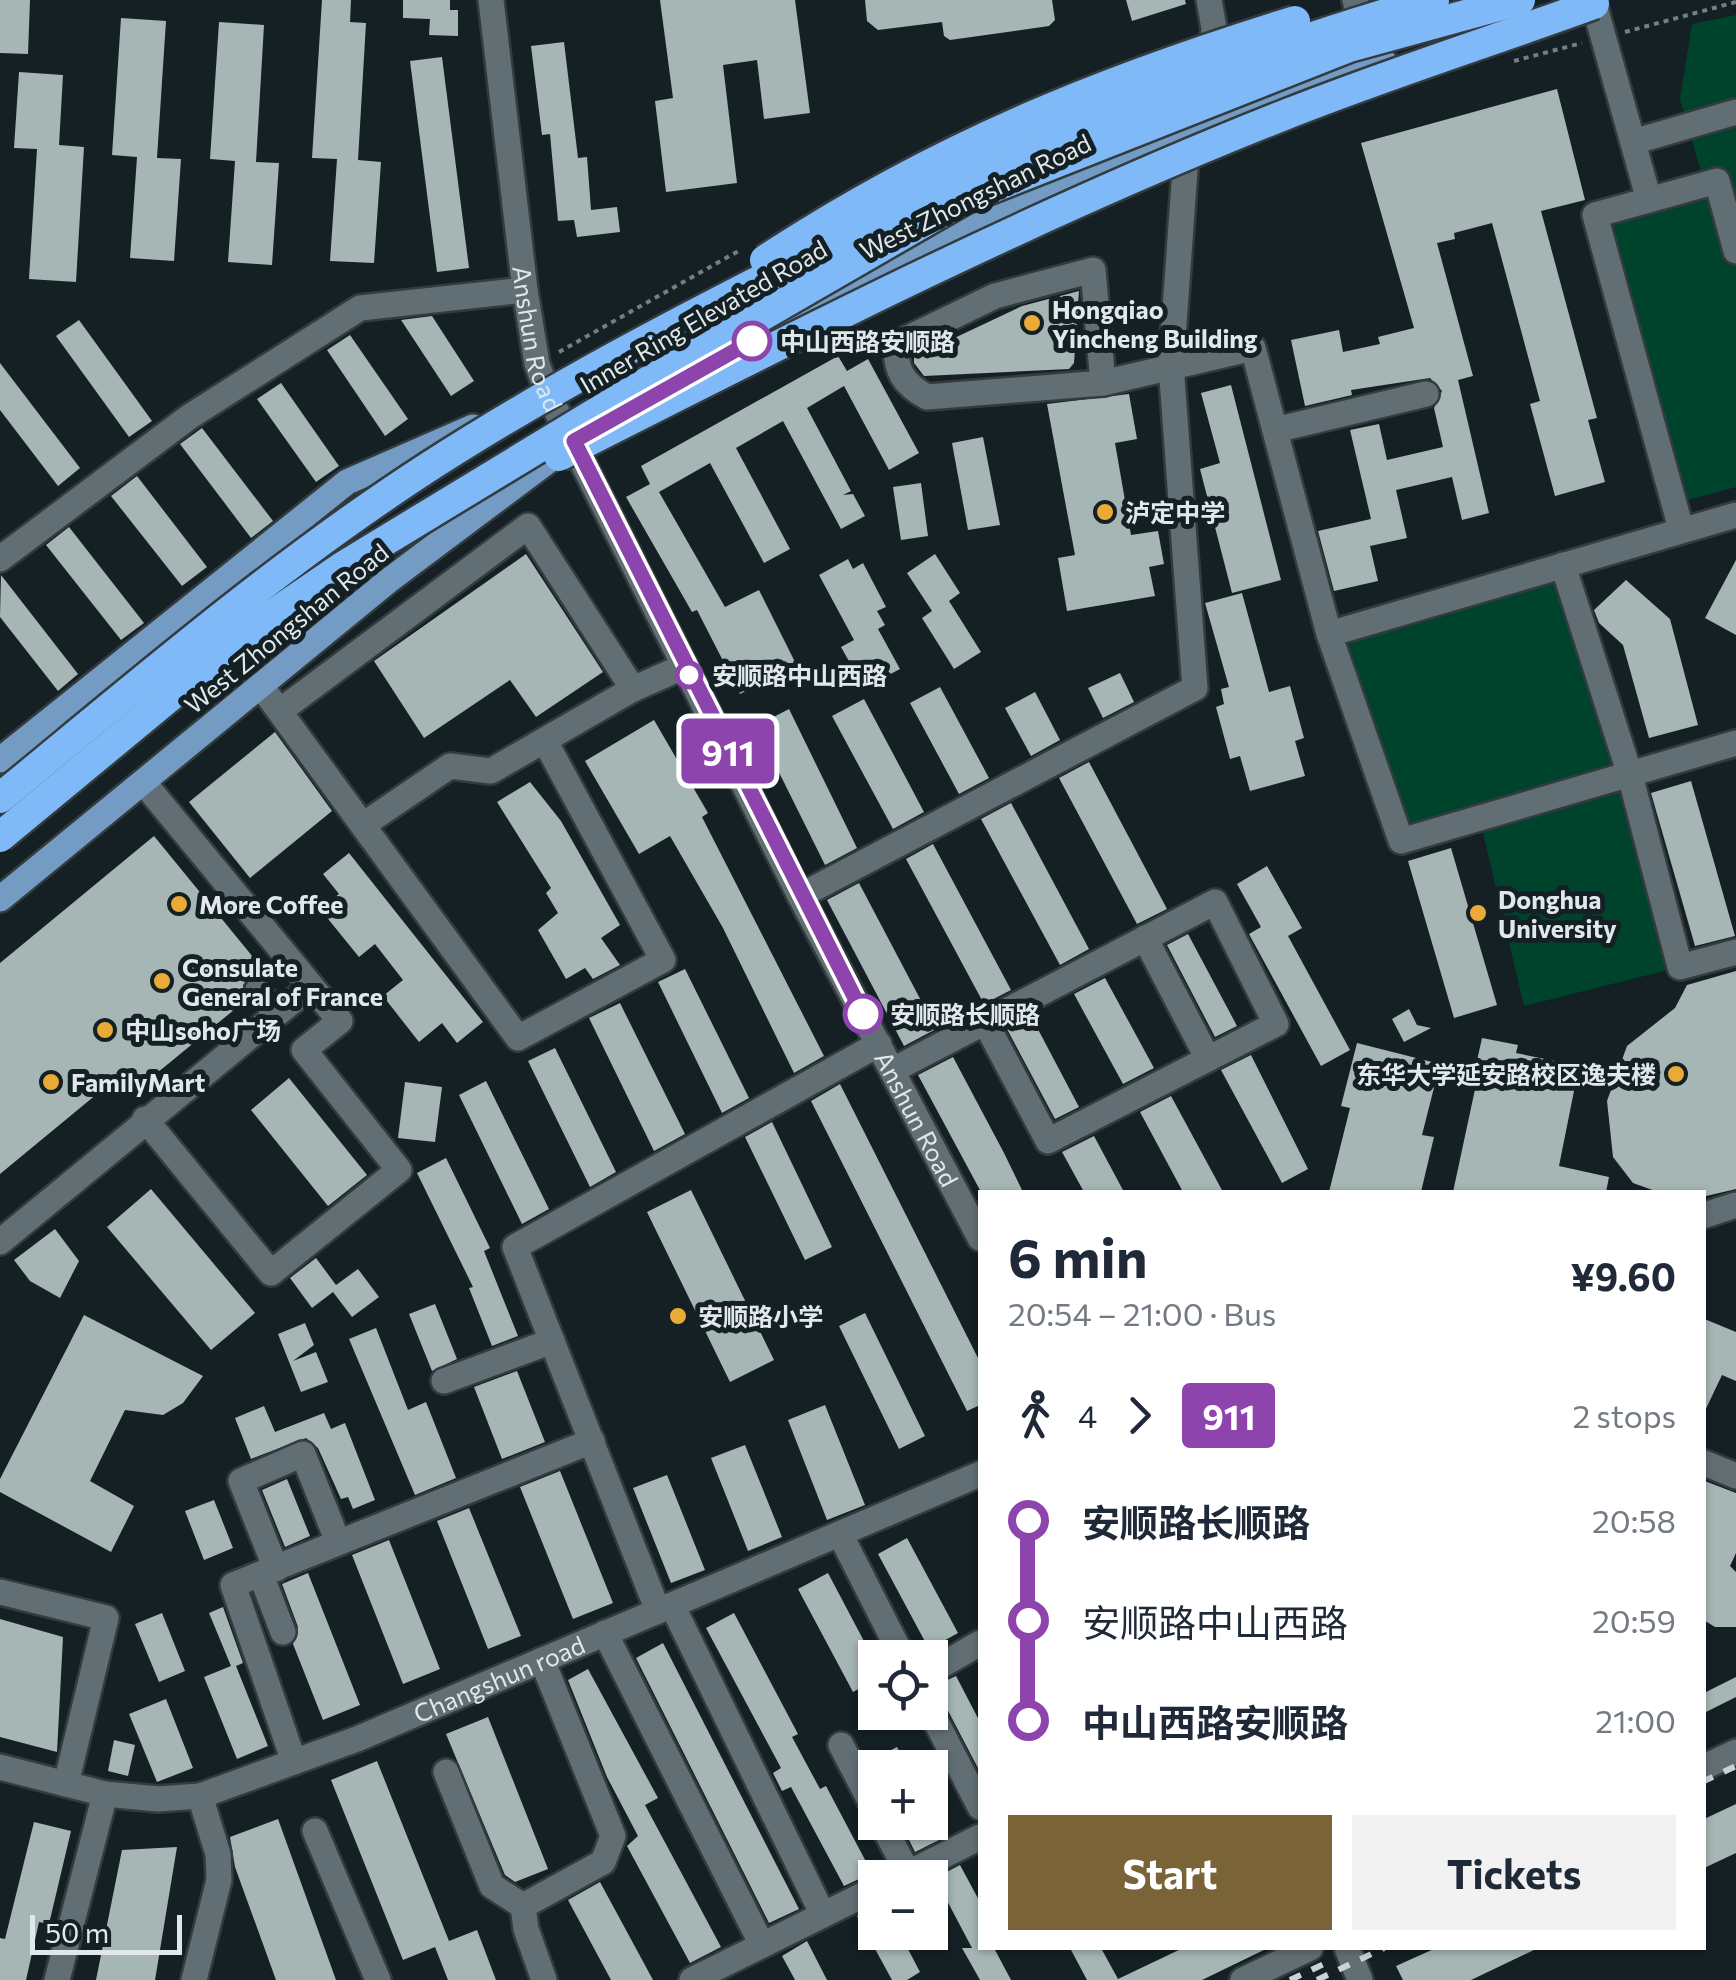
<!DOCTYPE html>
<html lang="en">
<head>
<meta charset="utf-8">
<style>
  body { margin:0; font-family:Commissioner,"Noto Sans SC",sans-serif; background:#f2f2f3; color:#1f2937; height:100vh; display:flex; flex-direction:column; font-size:38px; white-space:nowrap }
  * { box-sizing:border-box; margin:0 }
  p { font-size:32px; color:#747a83 }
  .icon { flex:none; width:55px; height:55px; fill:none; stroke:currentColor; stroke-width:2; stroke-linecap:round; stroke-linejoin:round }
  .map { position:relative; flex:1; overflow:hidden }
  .drawer { position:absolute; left:978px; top:1190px; width:728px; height:760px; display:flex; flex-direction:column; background:#fff; border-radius:0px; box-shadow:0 2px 8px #0004 }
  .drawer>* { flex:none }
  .badge { padding:0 20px; border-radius:8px; font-size:35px; line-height:65px }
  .tools { position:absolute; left:858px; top:1640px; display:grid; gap:20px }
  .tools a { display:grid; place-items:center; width:90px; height:90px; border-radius:0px; background:#fff; box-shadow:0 2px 8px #0004; font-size:50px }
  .scale { position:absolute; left:30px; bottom:25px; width:152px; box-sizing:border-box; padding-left:10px; border:5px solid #e0e8eb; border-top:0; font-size:28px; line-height:35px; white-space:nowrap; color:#e0e8eb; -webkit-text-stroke:8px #142024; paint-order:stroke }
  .map>.badge { position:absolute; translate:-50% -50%; box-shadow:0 0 0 5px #fff }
  .legs { display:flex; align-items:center; gap:15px; height:110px; padding:0 30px; font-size:32px }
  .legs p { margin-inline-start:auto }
  .head { display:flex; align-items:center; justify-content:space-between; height:170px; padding:0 30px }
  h1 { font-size:55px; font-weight:700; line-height:75px }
  .cta { display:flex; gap:20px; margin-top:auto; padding:20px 30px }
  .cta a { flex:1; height:115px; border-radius:0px; background:#7a6337; color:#fff; font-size:40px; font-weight:700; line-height:115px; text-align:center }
  .cta a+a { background:#f2f2f3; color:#1f2937 }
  ul { padding:0 30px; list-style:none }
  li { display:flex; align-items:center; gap:35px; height:100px; font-size:38px }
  li i { display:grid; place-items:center; width:15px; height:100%; margin:0 12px; background:currentColor }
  li i::after { content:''; width:25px; height:25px; margin:-12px; border:8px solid; border-radius:50%; background:#fff }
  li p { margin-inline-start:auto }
  li:first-child i { background:linear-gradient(#0000 50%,currentColor 0) }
  li:last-child i { background:linear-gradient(currentColor 50%,#0000 0) }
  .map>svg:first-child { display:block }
  .green { fill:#00432d }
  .building { fill:#a5b6b5 }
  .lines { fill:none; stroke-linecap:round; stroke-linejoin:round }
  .minor-casing { stroke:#333b3f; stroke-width:30 }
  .major-casing { stroke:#333b3f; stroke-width:30 }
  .path { stroke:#757f82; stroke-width:4; stroke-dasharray:5 5; stroke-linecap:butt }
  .minor { stroke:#616f74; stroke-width:25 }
  .major { stroke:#739bc3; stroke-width:25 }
  .rail { stroke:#cbd3d7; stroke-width:6; stroke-dasharray:12 12; stroke-linecap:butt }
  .highway-bridge-casing { stroke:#333b3f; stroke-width:35; stroke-linecap:butt }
  .highway-bridge { stroke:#7fb9f8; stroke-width:30 }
  .line-1-casing { stroke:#fff; stroke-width:22 }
  .line-1 { stroke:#8e44ad; stroke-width:15 }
  .poi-dot { fill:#eaaa38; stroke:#142024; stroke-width:4 }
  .stop-1-dot { fill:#fff; stroke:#8e44ad; stroke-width:5 }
  .labels { text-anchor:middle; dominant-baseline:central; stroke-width:10; stroke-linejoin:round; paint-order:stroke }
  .street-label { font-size:25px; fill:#e0e8eb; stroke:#142024 }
  .poi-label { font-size:25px; font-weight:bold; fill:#e0e8eb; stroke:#142024; text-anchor:start }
  .stop-label { font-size:25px; font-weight:bold; fill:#e0e8eb; stroke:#142024; text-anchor:start }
</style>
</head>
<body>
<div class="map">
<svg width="1736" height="1980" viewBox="0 0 1736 1980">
  <rect width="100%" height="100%" fill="#142024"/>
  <g class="green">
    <path d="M1736 15V487L1688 500 1609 224 1709 199 1680 99 1692 24Z"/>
    <path d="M1563 565 1680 967 1524 1006 1480 820 1401 841 1329 634Z"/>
  </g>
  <g class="building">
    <path d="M0 0H30L28 54 0 53Z"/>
    <path d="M322 0H351L350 22 366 23 358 160 381 162 374 263 330 261 337 159 312 158Z"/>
    <path d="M403 0H450V10H458V36L429 35 430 19 403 18Z"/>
    <path d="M660 0H795L810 113 764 119 757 60 723 65 737 183 666 192 655 101 673 98Z"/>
    <path d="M865 0H1052L1055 20 1049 26 950 40 944 36 942 22 878 30 867 21Z"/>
    <path d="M1126 0H1185L1186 4 1132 21Z"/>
    <path d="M121 18 166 21 157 158 181 159 174 261 130 258 137 157 112 155Z"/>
    <path d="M219 22 264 25 256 162 279 163 272 265 228 262 235 161 210 159Z"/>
    <path d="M564 42 578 158 587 157 591 210 617 207 620 232 577 237 574 220 558 221 550 134 542 135 531 46Z"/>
    <path d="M442 57 469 268 437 272 410 61Z"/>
    <path d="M19 72 63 75 59 145 84 147 76 282 29 279 37 149 14 148Z"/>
    <path d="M1557 89 1585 200 1541 211 1597 418 1588 420 1605 482 1555 496 1530 404 1540 401 1492 223 1454 233 1455 239 1437 243 1473 376 1458 380 1489 513 1462 520 1452 477 1396 490 1407 538 1370 546 1378 581 1334 591 1318 531 1371 519 1350 430 1379 424 1387 460 1443 447 1434 408 1442 391 1430 378 1351 390 1352 395 1305 406 1291 340 1339 330 1343 352 1380 344 1378 337 1414 328 1361 143Z"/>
    <path d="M1079 291 1074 363 1069 369 924 376 914 363V357L1022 306Z"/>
    <path d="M432 316 474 381 451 396 401 320Z"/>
    <path d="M79 320 152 421 129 437 56 336Z"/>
    <path d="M350 335 408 419 385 436 327 350Z"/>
    <path d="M838 356 847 371 868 359 919 453 889 470 844 386 807 408 851 491 843 495 853 494 865 516 841 529 783 421 736 448 790 549 764 563 710 463 659 492 725 607 759 590 796 664 740 694 697 610 692 612 626 497 650 484 641 466Z"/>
    <path d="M0 363 80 468 58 486 0 410Z"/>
    <path d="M281 383 339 466 316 482 257 399Z"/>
    <path d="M1231 385 1281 580 1232 593 1200 469 1220 463 1201 393Z"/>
    <path d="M1129 394 1137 439 1115 443 1131 535 1158 531 1164 564 1149 567 1155 596 1067 611 1058 558 1075 555 1047 404Z"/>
    <path d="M202 428 273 521 251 538 180 444Z"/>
    <path d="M983 437 1000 525 968 530 952 443Z"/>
    <path d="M137 476 207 567 182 586 111 496Z"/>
    <path d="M921 483 928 536 901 540 893 487Z"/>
    <path d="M69 527 144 623 121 640 46 545Z"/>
    <path d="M526 554 603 672 536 717 510 680 424 738 374 661Z"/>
    <path d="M935 554 960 593 949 601 981 652 954 669 922 618 932 611 907 573Z"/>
    <path d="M848 559 853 569 863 563 886 607 877 611 885 625 878 629 900 669 864 688 841 647 854 640 819 575Z"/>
    <path d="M1736 560V635L1705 618Z"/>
    <path d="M1 575 78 674 58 691 0 617Z"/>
    <path d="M1626 580 1670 619 1698 725 1649 738 1623 645 1599 623 1594 610Z"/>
    <path d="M1242 593 1269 692 1290 686 1304 738 1295 741 1305 776 1250 791 1240 756 1230 759 1216 707 1224 704 1221 689 1229 687 1205 603Z"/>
    <path d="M1120 673 1134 702 1103 718 1088 688Z"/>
    <path d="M940 687 989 778 959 794 910 703Z"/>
    <path d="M1035 692 1060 740 1031 756 1005 708Z"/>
    <path d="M864 699 924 812 893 829 832 716Z"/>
    <path d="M789 709 857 848 825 865 756 726Z"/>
    <path d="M654 720 708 813 702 817 824 1056 794 1073 723 928 670 836 639 854 585 761Z"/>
    <path d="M275 732 332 811 250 878 189 802Z"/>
    <path d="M1089 762 1167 909 1137 924 1059 778Z"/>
    <path d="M1691 781 1735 936 1695 946 1651 793Z"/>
    <path d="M530 782 561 821 620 925 601 938 620 965 593 979 585 968 566 979 538 930 558 913 546 893 551 888 497 802Z"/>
    <path d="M1011 803 1089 949 1060 965 981 819Z"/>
    <path d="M154 836 271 979 257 974 249 977 243 985 246 1000 140 1087 126 1070 0 1174V963Z"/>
    <path d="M933 844 1011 990 984 1004 906 859Z"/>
    <path d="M1451 848 1497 1005 1454 1018 1408 861Z"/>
    <path d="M349 853 483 1022 457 1043 442 1023 419 1042 383 996 403 980 375 944 359 957 320 909 339 894 323 874Z"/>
    <path d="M1267 866 1302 928 1288 936 1350 1050 1321 1066 1249 934 1261 927 1237 884Z"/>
    <path d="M859 883 936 1029 904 1046 827 900Z"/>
    <path d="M1188 934 1237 1026 1215 1037 1167 945Z"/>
    <path d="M685 969 749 1098 722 1113 658 982Z"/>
    <path d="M1736 971V1189L1702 1197V1192H1658L1633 1183 1613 1157 1607 1101 1627 1046 1675 1008 1687 985Z"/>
    <path d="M1105 978 1154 1068 1123 1084 1074 994Z"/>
    <path d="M620 1003 685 1134 654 1151 589 1018Z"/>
    <path d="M1409 1009 1417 1025 1431 1028 1404 1042 1392 1019Z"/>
    <path d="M1031 1016 1079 1107 1055 1119 1007 1029Z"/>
    <path d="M1482 1038 1518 1045 1516 1053 1579 1066 1559 1166 1609 1177 1606 1192H1453L1480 1066 1476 1065Z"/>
    <path d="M1357 1043 1440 1064 1422 1135 1434 1137 1421 1192H1329L1350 1108 1341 1106Z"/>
    <path d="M555 1048 616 1172 590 1187 528 1061Z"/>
    <path d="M1251 1055 1308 1169 1282 1183 1221 1070Z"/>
    <path d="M953 1057 1004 1153 1023 1192H981L918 1075Z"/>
    <path d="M289 1078 367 1175 328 1206 251 1110Z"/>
    <path d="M486 1081 549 1209 522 1224 459 1095Z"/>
    <path d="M405 1082 442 1087 435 1142 398 1138Z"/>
    <path d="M840 1084 980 1362V1405L967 1411 811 1101Z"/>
    <path d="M1171 1096 1223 1192H1183L1140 1112Z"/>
    <path d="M772 1122 832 1247 805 1260 745 1137Z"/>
    <path d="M1094 1136 1124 1192H1084L1062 1152Z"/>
    <path d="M446 1158 490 1248 484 1251 518 1336 492 1346 469 1288 473 1287 417 1173Z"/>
    <path d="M151 1189 255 1313 211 1350 107 1227Z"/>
    <path d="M691 1190 774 1360 730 1382 647 1212Z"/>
    <path d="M55 1229 79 1261 60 1298 30 1281 14 1260Z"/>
    <path d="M316 1258 336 1285 358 1269 379 1297 352 1317 333 1292 312 1308 290 1278Z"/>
    <path d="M435 1304 457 1359 432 1371 409 1314Z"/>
    <path d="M865 1313 925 1436 899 1449 839 1326Z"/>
    <path d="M84 1315 203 1376 183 1403 163 1415 125 1410 90 1481 134 1506 111 1552 0 1492V1479Z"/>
    <path d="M1702 1318 1736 1332V1381L1722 1375 1702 1417Z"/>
    <path d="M305 1323 314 1345 293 1361 316 1352 328 1382 301 1392 278 1334Z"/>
    <path d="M376 1328 408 1410 426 1402 456 1478 415 1495 349 1339Z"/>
    <path d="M517 1371 545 1442 502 1459 474 1387Z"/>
    <path d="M825 1405 865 1505 827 1520 788 1420Z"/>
    <path d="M264 1406 275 1432 324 1413 331 1429 345 1423 375 1500 353 1509 348 1497 341 1499 318 1448 306 1438 251 1459 235 1418Z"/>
    <path d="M745 1445 782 1537 748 1551 711 1458Z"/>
    <path d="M560 1471 613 1603 573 1619 520 1487Z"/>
    <path d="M667 1475 705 1570 671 1583 633 1488Z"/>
    <path d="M287 1479 310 1536 285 1547 262 1490Z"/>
    <path d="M1702 1480 1736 1493V1553L1730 1566 1736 1572V1627H1715L1702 1619Z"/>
    <path d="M214 1500 233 1548 204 1560 185 1511Z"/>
    <path d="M469 1508 521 1636 488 1649 437 1521Z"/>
    <path d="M907 1538 958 1633 929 1649 878 1554Z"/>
    <path d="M389 1540 440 1669 403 1684 352 1555Z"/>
    <path d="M308 1573 360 1705 323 1720 293 1644 298 1627 282 1584Z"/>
    <path d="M828 1573 875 1662V1680L853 1692 798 1589Z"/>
    <path d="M223 1607 243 1663 236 1666 268 1746 237 1759 204 1677 231 1666 209 1613Z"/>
    <path d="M162 1613 185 1671 159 1682 135 1624Z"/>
    <path d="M734 1613 798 1734 792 1737 820 1789 826 1786 872 1873 844 1886 791 1787 782 1791 773 1773 781 1768 706 1628Z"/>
    <path d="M0 1619 63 1637 57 1752 0 1737Z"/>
    <path d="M663 1643 799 1909 769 1923 636 1658Z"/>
    <path d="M588 1669 658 1798 645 1805 721 1947 690 1963 627 1846 638 1836 607 1777 568 1680Z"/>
    <path d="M956 1676 980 1722V1772L944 1703 930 1694V1688Z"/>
    <path d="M1736 1677V1697L1702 1714V1694Z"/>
    <path d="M166 1699 193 1768 157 1782 129 1714Z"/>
    <path d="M488 1717 548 1869 515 1882 505 1875 446 1734Z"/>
    <path d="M114 1740 135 1745 128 1776 108 1771Z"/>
    <path d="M897 1747 908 1768H871L868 1762Z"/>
    <path d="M377 1761 449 1941 477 1930 496 1980H448L435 1947 403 1960 331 1780Z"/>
    <path d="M1736 1804V1853L1702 1869V1820Z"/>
    <path d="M278 1819 336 1980H276L235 1867 230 1837Z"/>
    <path d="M34 1822 71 1831 49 1924 39 1922 26 1980H0V1938L5 1939Z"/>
    <path d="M900 1822H937L945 1837 915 1852Z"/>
    <path d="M177 1847 155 1980H96L122 1850Z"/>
    <path d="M960 1865 980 1902V1948H994L1011 1980H980L962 1948H972L935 1878Z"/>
    <path d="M600 1882 653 1980H611L568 1900Z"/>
    <path d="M875 1907V1932H899L920 1972 907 1980H892L857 1916Z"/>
    <path d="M807 1941 827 1980H795L782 1956Z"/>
    <path d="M1070 1948H1101L1118 1979 1183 1948H1268L1202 1980H1087Z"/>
    <path d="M1436 1948H1538L1471 1980H1403L1396 1966Z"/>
  </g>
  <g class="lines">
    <g class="minor-casing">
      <g id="minor">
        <path id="s1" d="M491 0 525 290 537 364 548 394 800 896 980 1238"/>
        <path d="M1209 0 1214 28 1212 65"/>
        <path d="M1355 0 1363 29"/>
        <path d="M1594 4 1649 200"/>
        <path d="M1633 142 1736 112"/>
        <path d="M1093 270 1103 383 927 397C903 384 895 370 896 344L995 296Z"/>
        <path d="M1103 383 1253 348 1329 634 1401 841 1736 743"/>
        <path d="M1275 430 1426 394"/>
        <path d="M1681 529 1595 215 1717 181 1736 251"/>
        <path d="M0 559 189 417 360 308 525 290"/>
        <path d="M1563 565 1630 775 1680 967 1736 952"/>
        <path d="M1329 634 1736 515"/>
        <path d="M261 686 518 1038 663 960 545 741"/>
        <path d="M280 711 528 526 633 689"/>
        <path d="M144 783 340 1021 304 1050 399 1170 271 1273 145 1119"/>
        <path d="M363 825 450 766 491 771 633 689 685 666"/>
        <path d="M800 896 1195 688 1171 365 1186 156"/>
        <path d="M1145 938 1208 1059"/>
        <path d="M258 990 276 1013"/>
        <path d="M893 1070 1215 902 1276 1024 1048 1141 985 1022"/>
        <path d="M1702 1216 1736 1205"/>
        <path d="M0 1242 311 986"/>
        <path d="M444 1381 552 1341"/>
        <path d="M1702 1462 1736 1476"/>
        <path d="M840 1534 903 1658"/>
        <path d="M276 1569 241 1481 303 1454 338 1542"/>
        <path d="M261 1575 283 1632"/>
        <path d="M0 1592 106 1618 66 1784"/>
        <path d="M672 1605 823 1915"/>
        <path d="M658 1611 515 1247 879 1044"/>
        <path d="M605 1633 762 1945"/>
        <path d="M542 1660 613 1836 603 1862 523 1906 526 1929 544 1980"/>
        <path d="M930 1672 980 1643"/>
        <path d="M930 1710 980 1807"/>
        <path d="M841 1745 875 1810"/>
        <path d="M294 1762 233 1585 592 1441"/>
        <path id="s2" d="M0 1767 105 1794 158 1799 200 1796 357 1739 980 1474"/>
        <path d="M1702 1768 1736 1752"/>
        <path d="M446 1772 492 1886 523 1906"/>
        <path d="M881 1822 908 1873"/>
        <path d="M315 1831 378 1980"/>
        <path d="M899 1878 980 1837"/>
        <path d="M1347 1948 1360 1980"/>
        <path d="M57 1980 105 1794"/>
        <path d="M194 1980 219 1880 218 1854 200 1796"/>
        <path d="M692 1980 875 1889"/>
        <path d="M1243 1980 1310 1948"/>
      </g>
    </g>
    <g class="major-casing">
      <g id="major">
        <path d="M715 362C927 242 1150 129 1385 63"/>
        <path d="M0 760 347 482 473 427"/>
        <path d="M0 899 388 581 572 443"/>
      </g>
    </g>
    <g class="path">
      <path d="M1625 32 1736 2"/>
      <path d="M1514 61 1582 43"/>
      <path d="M559 352 742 249"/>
    </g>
    <use href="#minor" class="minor"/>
    <use href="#major" class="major"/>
    <g class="rail">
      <path d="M1702 1782 1736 1766"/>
      <path d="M1290 1980 1326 1963"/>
      <path d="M1317 1980 1384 1948"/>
    </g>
    <g class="highway-bridge-casing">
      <g id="highway-bridge">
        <path d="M765 260C937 147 1101 81 1295 21"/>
        <path d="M559 456C797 335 1038 212 1287 114 1388 74 1492 41 1594 4"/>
        <path d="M0 798C139 684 276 566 427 468 551 388 681 320 812 254 1014 152 1216 60 1434 0"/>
        <path d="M0 837 249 631 342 567 640 386 964 199 1349 47 1520 0"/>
      </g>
    </g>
    <use href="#highway-bridge" class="highway-bridge"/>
  </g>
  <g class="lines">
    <g class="line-1-casing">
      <path id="line-1" d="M752 341 574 441 863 1014"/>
    </g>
    <use href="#line-1" class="line-1"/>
  </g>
  <g class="poi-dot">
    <circle cx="1032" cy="323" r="10"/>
    <circle cx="1105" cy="512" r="10"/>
    <circle cx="179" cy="904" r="10"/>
    <circle cx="1478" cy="913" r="10"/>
    <circle cx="162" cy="981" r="10"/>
    <circle cx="105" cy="1030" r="10"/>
    <circle cx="1676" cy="1074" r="10"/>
    <circle cx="51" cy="1082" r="10"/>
    <circle cx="678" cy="1316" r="10"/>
  </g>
  <g class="stop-1-dot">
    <circle cx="752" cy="341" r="18"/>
    <circle cx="689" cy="675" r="12"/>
    <circle cx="863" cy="1014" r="18"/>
  </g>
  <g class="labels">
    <g class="street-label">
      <text transform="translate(975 196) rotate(-26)">West Zhongshan Road</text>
      <text transform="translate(703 316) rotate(-30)">Inner Ring Elevated Road</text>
      <text stroke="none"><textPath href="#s1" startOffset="342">Anshun Road</textPath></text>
      <text transform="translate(286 628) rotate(-39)">West Zhongshan Road</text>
      <text stroke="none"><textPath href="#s1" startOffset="1212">Anshun Road</textPath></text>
      <text stroke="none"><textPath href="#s2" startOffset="525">Changshun road</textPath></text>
    </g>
    <g class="poi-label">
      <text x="1052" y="309">Hongqiao<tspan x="1052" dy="29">Yincheng Building</tspan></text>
      <text x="1125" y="512">泸定中学</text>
      <text x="1498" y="899">Donghua<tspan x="1498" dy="29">University</tspan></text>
      <text x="199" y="904">More Coffee</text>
      <text x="182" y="967">Consulate<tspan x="182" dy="29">General of France</tspan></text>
      <text x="125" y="1030">中山soho广场</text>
      <text x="1656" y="1074" text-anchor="end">东华大学延安路校区逸夫楼</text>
      <text x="71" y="1082">FamilyMart</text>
      <text x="698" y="1316">安顺路小学</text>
    </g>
    <g class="stop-label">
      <text x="780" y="341">中山西路安顺路</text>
      <text x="712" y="675">安顺路中山西路</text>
      <text x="890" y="1014">安顺路长顺路</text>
    </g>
  </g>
</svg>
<div class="tools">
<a><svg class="icon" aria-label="locate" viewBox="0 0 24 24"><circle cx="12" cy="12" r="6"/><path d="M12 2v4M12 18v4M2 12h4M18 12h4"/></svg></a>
<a>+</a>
<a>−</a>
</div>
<div class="scale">50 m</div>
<b class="badge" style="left:728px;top:751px;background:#8e44ad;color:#fff">911</b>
<section class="drawer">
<div class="head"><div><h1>6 min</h1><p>20:54 – 21:00 · Bus</p></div><b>¥9.60</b></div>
<div class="legs"><svg class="icon" aria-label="walk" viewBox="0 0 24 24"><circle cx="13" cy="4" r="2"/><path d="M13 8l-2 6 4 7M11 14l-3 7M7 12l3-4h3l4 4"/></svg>4<svg class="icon" aria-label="forward" viewBox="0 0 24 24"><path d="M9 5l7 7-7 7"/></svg><b class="badge" style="background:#8e44ad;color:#fff">911</b><p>2 stops</p></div>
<ul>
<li><i style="color:#8e44ad"></i><b>安顺路长顺路</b><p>20:58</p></li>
<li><i style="color:#8e44ad"></i><span>安顺路中山西路</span><p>20:59</p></li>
<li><i style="color:#8e44ad"></i><b>中山西路安顺路</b><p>21:00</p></li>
</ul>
<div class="cta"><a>Start</a><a>Tickets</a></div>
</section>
</div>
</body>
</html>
